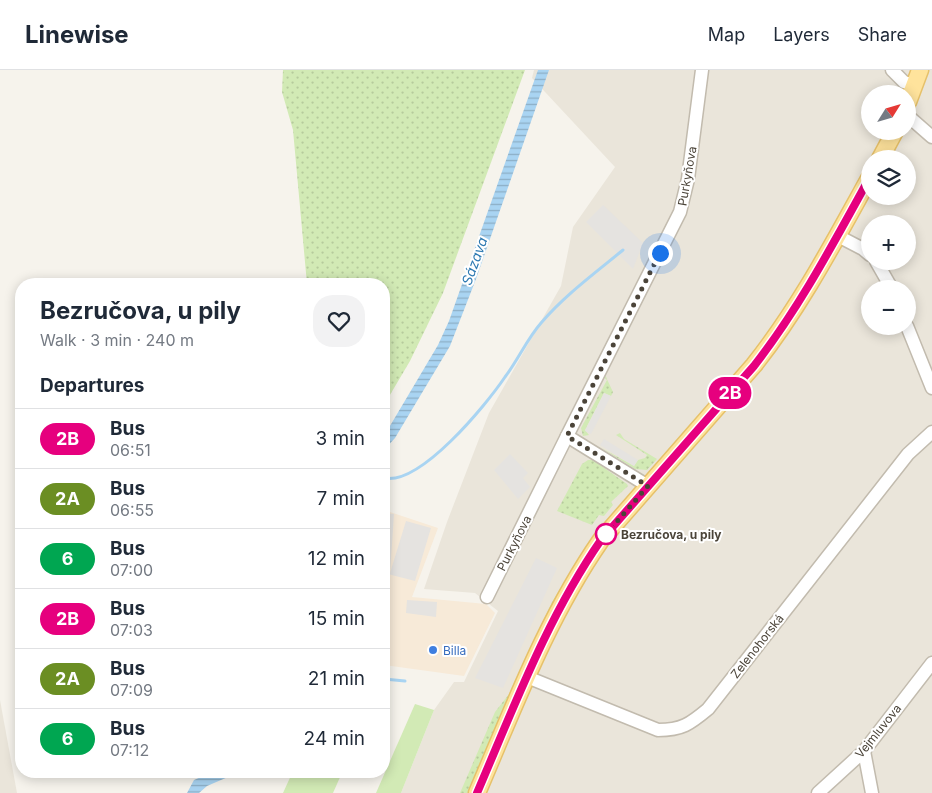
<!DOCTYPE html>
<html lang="en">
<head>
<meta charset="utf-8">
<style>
  body { margin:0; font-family:Inter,sans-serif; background:#f2f2f3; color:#1f2937; height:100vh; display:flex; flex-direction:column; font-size:19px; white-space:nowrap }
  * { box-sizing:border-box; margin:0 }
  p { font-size:16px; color:#747a83 }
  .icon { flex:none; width:28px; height:28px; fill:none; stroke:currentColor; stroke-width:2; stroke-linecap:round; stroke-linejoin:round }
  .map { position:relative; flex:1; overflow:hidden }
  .side { position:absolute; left:15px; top:208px; width:375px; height:500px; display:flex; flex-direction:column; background:#fff; border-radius:20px; box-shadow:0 2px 12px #0003 }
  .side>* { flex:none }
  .badge { padding:0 10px; border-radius:16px; font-size:18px; line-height:32px }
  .needle { width:32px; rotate:53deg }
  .fabs { position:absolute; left:861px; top:15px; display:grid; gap:10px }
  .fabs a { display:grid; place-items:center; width:55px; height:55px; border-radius:50%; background:#fff; box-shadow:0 2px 12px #0003; font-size:25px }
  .you { position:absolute; width:25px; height:25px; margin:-12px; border:4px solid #fff; border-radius:50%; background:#1a73e8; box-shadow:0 0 0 8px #1a73e833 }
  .map>.badge { position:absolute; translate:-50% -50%; box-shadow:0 0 0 2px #fff }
  h2 { padding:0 25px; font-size:19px; line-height:45px }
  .round { display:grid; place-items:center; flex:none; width:52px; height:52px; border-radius:20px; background:#f2f2f3 }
  .summary { display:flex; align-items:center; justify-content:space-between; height:85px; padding:0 25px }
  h1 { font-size:24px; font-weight:700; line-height:38px }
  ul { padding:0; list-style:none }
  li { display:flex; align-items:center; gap:15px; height:60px; padding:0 25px; border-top:1px solid #e0e1e3 }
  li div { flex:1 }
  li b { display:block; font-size:19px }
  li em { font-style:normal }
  li .badge { min-width:55px; font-weight:700; text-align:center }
  header { display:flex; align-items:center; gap:30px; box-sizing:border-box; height:70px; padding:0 25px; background:#fff; border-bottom:1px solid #e0e1e3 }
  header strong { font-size:24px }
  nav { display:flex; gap:28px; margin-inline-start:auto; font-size:18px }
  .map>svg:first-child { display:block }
  .residential { fill:#eae5da; fill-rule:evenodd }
  .commercial { fill:#f7ead8 }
  .grass { fill:url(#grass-dots) }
  .garden { fill:#d2eab5 }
  .parking { fill:#e5e3e0 }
  .water { fill:url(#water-rules) }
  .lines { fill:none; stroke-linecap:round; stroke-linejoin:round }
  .stream { stroke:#a9d4f2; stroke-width:3 }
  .minor-casing { stroke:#c2bbae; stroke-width:15 }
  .major-casing { stroke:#e6c16a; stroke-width:19 }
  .minor { stroke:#fff; stroke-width:12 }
  .major { stroke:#ffe39c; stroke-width:16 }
  .line-casing { stroke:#fff; stroke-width:11 }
  .line { stroke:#e6007e; stroke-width:8 }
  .walk { stroke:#4b4439; stroke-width:5; stroke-dasharray:0 9 }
  .stop-dot { fill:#fff; stroke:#e6007e; stroke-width:2.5 }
  .shop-dot { fill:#3f7fe0; stroke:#fff; stroke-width:2 }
  .labels { text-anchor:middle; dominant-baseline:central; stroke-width:4; stroke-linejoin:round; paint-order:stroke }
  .street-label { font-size:12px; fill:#4b4439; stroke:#fff }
  .stop-label { font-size:12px; font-weight:bold; fill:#4b4439; stroke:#fff; text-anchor:start }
  .shop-label { font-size:12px; fill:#366cbe; stroke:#fff; text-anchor:start }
  .water-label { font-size:14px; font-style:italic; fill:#2e7ab2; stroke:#fff }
</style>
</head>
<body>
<header>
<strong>Linewise</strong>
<nav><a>Map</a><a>Layers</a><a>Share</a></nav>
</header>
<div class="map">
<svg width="932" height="723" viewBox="0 0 932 723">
  <defs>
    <pattern id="grass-dots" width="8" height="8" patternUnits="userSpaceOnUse" patternTransform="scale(1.25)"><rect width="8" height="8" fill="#d2eab5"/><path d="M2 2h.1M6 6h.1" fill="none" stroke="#b6ca9c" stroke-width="1.8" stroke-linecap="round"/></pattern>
    <pattern id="water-rules" width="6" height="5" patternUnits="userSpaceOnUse" patternTransform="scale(1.25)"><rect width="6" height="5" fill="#a9d4f2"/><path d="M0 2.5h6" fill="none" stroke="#8caec5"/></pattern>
  </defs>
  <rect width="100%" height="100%" fill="#f6f3ec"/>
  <g class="residential">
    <path d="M534 0H932V723H401L434 640 454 612H464L498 541 475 523 424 519 447 452 489 343 561 216 573 157 615 97 532 8ZM870 24H908V61H870ZM870 89H908V126H870ZM870 154H908V191H870ZM870 219H908V256H870Z"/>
    <path d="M0 630 17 723H0Z"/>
  </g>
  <path class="commercial" d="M384 440 438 458 412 527 486 534 495 543 464 606 384 595Z"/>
  <g class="grass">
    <path d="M283 0H525L443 223 410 291 384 335V214H307L293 60 282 22Z"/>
    <path d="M605 305 613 322 611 326 604 323 585 360 589 365 583 366 581 358 607 310 603 307Z"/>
    <path d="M620 363 624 369 657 389 647 400 635 399 600 377 634 396 638 390 645 388 647 385 616 365Z"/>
    <path d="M588 390H593L627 414 628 416 611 432 613 435 604 446 599 445 592 455 557 441 582 394Z"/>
    <path d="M586 477 538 565 468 723H460L495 642 509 624 552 532Z"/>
  </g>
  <g class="garden">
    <path d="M415 634 434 640 401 723H376Z"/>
    <path d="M293 701H333L341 705 333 723H283Z"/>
  </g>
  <g class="parking">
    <path d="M603 135 643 173 633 199 586 152Z"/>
    <path d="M604 323 611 326 591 364 585 361Z"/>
    <path d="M604 369 638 390 634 396 600 375Z"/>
    <path d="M510 384 528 403 523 408 530 417 518 429 494 400Z"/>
    <path d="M384 443 394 444 390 503 406 451 431 458 415 511 384 503Z"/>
    <path d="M536 488 557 498 503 618 475 608Z"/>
    <path d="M407 530 437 532 436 547 406 543Z"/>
  </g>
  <g class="water">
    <path d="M538 0H549L476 209 450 276 395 368 384 380V366L438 275 449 251Z"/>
    <path d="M215 701H242L207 716 199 723H187L194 710Z"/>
  </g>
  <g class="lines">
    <g class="stream">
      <path d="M384 408C420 416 486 335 505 307 518 290 527 269 541 253 565 225 595 203 623 180"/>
      <path d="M384 609 405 611"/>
    </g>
    <g class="minor-casing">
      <g id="minor">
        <path d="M892 0 904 12 914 15"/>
        <path d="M908 46 932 67"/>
        <path d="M838 166 863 179 870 185"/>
        <path d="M876 191 892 219"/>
        <path d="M907 256 932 318"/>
        <path d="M648 416 567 366 680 142 688 109 702 0"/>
        <path d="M487 527 567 366"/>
        <path d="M527 607 658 660C682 660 690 654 708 639L908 384 932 362"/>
        <path d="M864 681 872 723"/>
        <path d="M818 723 864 681 932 593"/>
      </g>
    </g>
    <g class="major-casing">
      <g id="major">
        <path d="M908 32 920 0"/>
        <path d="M880 89 895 61"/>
        <path d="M477 723C514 637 547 548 601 470L754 295C800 237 834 172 870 107"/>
      </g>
    </g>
    <use href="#minor" class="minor"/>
    <use href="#major" class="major"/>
  </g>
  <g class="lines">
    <g class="line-casing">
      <path id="line" d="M477 723C514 637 547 548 601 470L754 296C800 237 834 172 870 107"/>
    </g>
    <use href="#line" class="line"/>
    <path class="walk" d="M606 464 648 416 567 366 660 183"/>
  </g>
  <circle class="stop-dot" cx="606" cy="464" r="10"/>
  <circle class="shop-dot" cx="433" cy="580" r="5"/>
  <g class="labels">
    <g class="street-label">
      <text transform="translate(687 106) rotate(-80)">Purkyňova</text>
      <text transform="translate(514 473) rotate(-63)">Purkyňova</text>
      <text transform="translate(757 576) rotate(-52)">Zelenohorská</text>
      <text transform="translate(878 661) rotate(-51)">Vejmluvova</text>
    </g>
    <g class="stop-label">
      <text x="621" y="464">Bezručova, u pily</text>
    </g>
    <g class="shop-label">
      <text x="443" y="580">Billa</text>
    </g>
    <g class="water-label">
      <text transform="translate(474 191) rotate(-70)">Sázava</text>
    </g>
  </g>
</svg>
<div class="fabs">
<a><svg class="needle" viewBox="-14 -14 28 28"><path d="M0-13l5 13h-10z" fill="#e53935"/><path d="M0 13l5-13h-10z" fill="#747a83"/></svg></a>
<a><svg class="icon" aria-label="layers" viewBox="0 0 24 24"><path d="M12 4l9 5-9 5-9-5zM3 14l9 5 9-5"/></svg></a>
<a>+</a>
<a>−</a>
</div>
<div class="you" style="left:660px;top:183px"></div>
<b class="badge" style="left:730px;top:323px;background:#e6007e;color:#fff">2B</b>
<section class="side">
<div class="summary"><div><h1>Bezručova, u pily</h1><p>Walk · 3 min · 240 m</p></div><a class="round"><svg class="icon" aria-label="heart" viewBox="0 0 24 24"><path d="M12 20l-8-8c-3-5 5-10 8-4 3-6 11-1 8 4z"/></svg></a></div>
<h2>Departures</h2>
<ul>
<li><span class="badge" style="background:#e6007e;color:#fff">2B</span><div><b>Bus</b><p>06:51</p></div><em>3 min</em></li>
<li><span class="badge" style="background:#6b8e23;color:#fff">2A</span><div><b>Bus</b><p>06:55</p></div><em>7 min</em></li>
<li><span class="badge" style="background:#00a651;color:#fff">6</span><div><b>Bus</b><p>07:00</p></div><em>12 min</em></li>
<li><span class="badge" style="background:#e6007e;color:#fff">2B</span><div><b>Bus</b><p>07:03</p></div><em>15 min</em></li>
<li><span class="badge" style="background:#6b8e23;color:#fff">2A</span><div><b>Bus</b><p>07:09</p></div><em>21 min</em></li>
<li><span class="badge" style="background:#00a651;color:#fff">6</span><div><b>Bus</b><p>07:12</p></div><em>24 min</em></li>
</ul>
</section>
</div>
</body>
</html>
